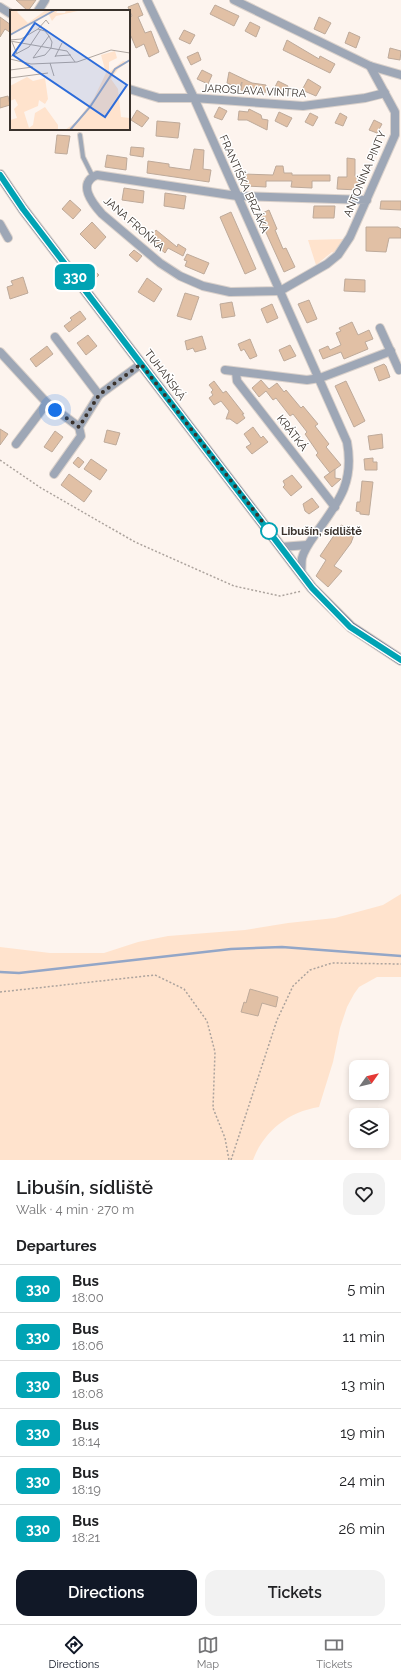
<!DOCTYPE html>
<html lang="en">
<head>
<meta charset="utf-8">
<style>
  body { margin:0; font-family:Raleway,sans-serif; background:#f2f2f2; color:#202124; height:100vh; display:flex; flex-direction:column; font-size:15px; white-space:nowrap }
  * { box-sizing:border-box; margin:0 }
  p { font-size:13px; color:#757577 }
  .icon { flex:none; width:22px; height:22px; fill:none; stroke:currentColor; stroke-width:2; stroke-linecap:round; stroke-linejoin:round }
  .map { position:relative; height:1160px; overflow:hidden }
  .details { display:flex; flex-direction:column; background:#fff; flex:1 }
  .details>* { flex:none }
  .badge { padding:0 8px; border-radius:6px; font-size:14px; line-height:26px }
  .needle { width:26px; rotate:56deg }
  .buttons { position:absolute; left:349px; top:1060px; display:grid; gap:8px }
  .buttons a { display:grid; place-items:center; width:40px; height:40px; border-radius:8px; background:#fff; box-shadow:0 2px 6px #0003; font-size:20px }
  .you { position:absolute; width:20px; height:20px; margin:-10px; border:3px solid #fff; border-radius:50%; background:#1a73e8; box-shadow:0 0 0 6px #1a73e833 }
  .map>.badge { position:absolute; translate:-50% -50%; box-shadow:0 0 0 2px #fff }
  h2 { padding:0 16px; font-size:15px; line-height:36px }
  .round { display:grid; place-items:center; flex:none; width:42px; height:42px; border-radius:12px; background:#f2f2f2 }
  .headline { display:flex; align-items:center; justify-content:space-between; height:68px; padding:0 16px }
  h1 { font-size:19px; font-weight:600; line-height:30px }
  .primary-button { display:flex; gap:8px; margin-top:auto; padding:8px 16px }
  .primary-button a { flex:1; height:46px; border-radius:12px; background:#111827; color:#fff; font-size:16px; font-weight:600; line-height:46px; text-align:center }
  .primary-button a+a { background:#f2f2f2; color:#202124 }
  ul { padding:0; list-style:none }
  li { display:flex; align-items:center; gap:12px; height:48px; padding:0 16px; border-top:1px solid #e0e0e0 }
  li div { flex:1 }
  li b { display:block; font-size:15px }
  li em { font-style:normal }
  li .badge { min-width:44px; font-weight:700; text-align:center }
  .tab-bar { display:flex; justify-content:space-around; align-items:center; height:56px; border-top:1px solid #e0e0e0; background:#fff; font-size:11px; color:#757577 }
  .tab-bar a { display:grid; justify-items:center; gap:2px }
  .tab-bar .active { color:#111827 }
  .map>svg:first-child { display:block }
  .green { fill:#ffe3cd }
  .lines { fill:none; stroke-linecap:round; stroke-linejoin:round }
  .stream { stroke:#93a6c7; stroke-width:2.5 }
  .building { fill:#e1c0a5; stroke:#beaa9a }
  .lane-casing { stroke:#dad1cb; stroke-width:6 }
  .street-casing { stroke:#dad1cb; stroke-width:10 }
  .secondary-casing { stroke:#dad1cb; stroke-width:12 }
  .path { stroke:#aca39d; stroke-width:1.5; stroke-dasharray:2 2; stroke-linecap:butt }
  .lane { stroke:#9ea7b6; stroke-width:4 }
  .street { stroke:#9ea7b6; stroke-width:8 }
  .secondary { stroke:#758197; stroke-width:10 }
  .line-casing { stroke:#fff; stroke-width:9 }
  .line { stroke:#00a3b4; stroke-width:6 }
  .walk { stroke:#3a322c; stroke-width:4; stroke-dasharray:0 7.2 }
  .stop-dot { fill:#fff; stroke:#00a3b4; stroke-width:2 }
  .labels { text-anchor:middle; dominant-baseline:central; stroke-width:3; stroke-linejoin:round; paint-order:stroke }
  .street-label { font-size:11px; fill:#3a322c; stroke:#fff }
  .stop-label { font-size:11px; font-weight:bold; fill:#3a322c; stroke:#fff; text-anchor:start }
  .inset-river { fill:none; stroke:#93a6c7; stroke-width:2 }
  .inset-road { fill:none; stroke:#afa6a0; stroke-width:1 }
  .view { fill:#2d6cda; fill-opacity:0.15; stroke:#2d6cda; stroke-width:2 }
  .inset-edge { fill:none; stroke:#3a322c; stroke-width:2 }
</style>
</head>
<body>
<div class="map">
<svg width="401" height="1160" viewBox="0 0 401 1160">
  <rect width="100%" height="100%" fill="#fdf4ee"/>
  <g class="green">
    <path d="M344 239 334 253 332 252 316 265 308 240Z"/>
    <path d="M401 894V977H377L359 987 354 994 347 1007 340 1028 333 1062 319 1107C288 1112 264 1131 253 1160H0V947L50 953H104L138 942 168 936 245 930 288 923 335 918 383 905Z"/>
  </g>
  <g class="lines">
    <path class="stream" d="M0 972 19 973 231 949 282 947 401 956"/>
  </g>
  <g class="building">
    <path d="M16 0H36L28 11Z"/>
    <path d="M138 3 143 15 138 17 145 33 151 31 159 52 149 57 144 44 136 48 131 36 129 37V18L132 16 128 7Z"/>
    <path d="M215 5 239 16 234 26 210 14Z"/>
    <path d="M0 17 11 25V33L5 29 0 37Z"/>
    <path d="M319 17 331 23 325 34 314 29Z"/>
    <path d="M250 22 260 27 256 37 245 31Z"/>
    <path d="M184 30 195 35 190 44 179 39Z"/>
    <path d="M349 32 360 37 356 48 345 43Z"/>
    <path d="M287 40 319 59 320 56 335 64 330 73 283 50Z"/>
    <path d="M390 48 401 51 400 60 388 58Z"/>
    <path d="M198 52 201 60 191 65 187 57Z"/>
    <path d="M202 70 212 75 208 84 197 79Z"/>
    <path d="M229 72 252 83 266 85 265 93 249 91 248 93 241 90 242 82 239 88 227 83Z"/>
    <path d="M308 79 321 87 316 96 302 90Z"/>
    <path d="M278 81 288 86 283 96 273 91Z"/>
    <path d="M8 96 10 105 0 108V98Z"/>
    <path d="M219 107 227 111 222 120 214 117Z"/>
    <path d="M249 109 261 115 262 119 268 120 267 130 247 120H238L239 111 248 112Z"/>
    <path d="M137 110 149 118 142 127 131 120Z"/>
    <path d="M279 112 292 118 287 127 275 121Z"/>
    <path d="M310 113 318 117 313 126 305 122Z"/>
    <path d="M340 113 347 117 343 126 335 123Z"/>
    <path d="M374 120 382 124 377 133 369 130Z"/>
    <path d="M157 121 180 123 178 138 156 136Z"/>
    <path d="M57 135 70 136 67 154 55 153Z"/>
    <path d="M131 147 144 148 143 157 130 155Z"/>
    <path d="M194 149 204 150 203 169 211 170 209 182 147 173 148 161 169 164V167L190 170Z"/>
    <path d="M107 155 127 158 126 170 105 167Z"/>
    <path d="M347 158 355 159V176H361V183H358V190L337 189 338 177H347Z"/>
    <path d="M276 166H283L284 173H292V175H330V181H312V188L291 187 292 181H266V187L246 186V180H243V174L273 175Z"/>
    <path d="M124 188 144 191 143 203 122 200Z"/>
    <path d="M165 193 186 196 184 209 164 206Z"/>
    <path d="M70 200 81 210 73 219 62 209Z"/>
    <path d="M381 201H401V210L380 209Z"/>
    <path d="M314 206H335L334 218H313Z"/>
    <path d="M269 210 277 229 275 230 283 249 286 248 295 267 284 272 258 215Z"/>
    <path d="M231 212 256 269 245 274 220 217Z"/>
    <path d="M92 222 106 237 95 249 80 234Z"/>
    <path d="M366 227H398L401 229V238H389L386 252 366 251Z"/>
    <path d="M156 230 177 247 178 244 186 249 183 256 168 248 165 253 149 239Z"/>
    <path d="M134 250 142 256 137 262 129 255Z"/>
    <path d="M187 254 209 263 204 274 185 266 187 261 184 260Z"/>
    <path d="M88 265 99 275 94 280 83 269Z"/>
    <path d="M23 277 28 293 10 299 7 287 13 285 11 281Z"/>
    <path d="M147 278 162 289 154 302 138 292Z"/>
    <path d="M345 279 365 280V292L344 291Z"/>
    <path d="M185 293 199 297 191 320 177 316Z"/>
    <path d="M309 300 317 319 307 323 298 304Z"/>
    <path d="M232 302 235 316 222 318 220 304Z"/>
    <path d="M272 304 278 318 267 323 261 309Z"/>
    <path d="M80 311 86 319 69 332 64 326 72 320 70 318Z"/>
    <path d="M352 322 358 335 369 330 373 339 365 342 368 349 344 359 341 352 323 359 319 350 328 346 330 350 341 345 336 333 341 331 339 328Z"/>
    <path d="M88 335 97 346 86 355 77 343Z"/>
    <path d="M202 336 206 349 195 352 193 348 187 350 185 341Z"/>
    <path d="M250 339 257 356 250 359 244 349 241 351 238 344Z"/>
    <path d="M290 345 296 356 284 361 279 350Z"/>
    <path d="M47 346 53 354 36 367 30 359Z"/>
    <path d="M384 364 386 366 390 377 379 381 374 368Z"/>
    <path d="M261 380 269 389 277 383 284 392 286 390 301 408 303 406 318 424 315 426 329 444 326 447 341 465 330 473 316 455 318 453 305 434 307 432 293 414 290 416 276 398 273 400 266 391 259 397 252 388Z"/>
    <path d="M214 381 223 393 226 391 244 414H242L245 418 237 424 230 419H226L229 411 221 401 214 405 209 398 213 395 211 392 213 390 209 385Z"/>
    <path d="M346 381 365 421 354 427 335 386Z"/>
    <path d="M253 427 261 438 263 436 268 442 252 454 246 447 251 444 244 434Z"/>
    <path d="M0 429 8 434 0 445Z"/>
    <path d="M107 430 120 433 116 445 104 442Z"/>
    <path d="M55 431 63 437 52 452 44 447Z"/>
    <path d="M382 434 383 448 370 450 368 436Z"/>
    <path d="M78 457 84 462 79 468 73 463Z"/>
    <path d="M373 458V462H377V470H365L364 459Z"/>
    <path d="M91 459 107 470 100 480 84 469Z"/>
    <path d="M335 469V478L341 479 332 487 324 477Z"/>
    <path d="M69 474 92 491 84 502 61 485Z"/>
    <path d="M292 475 302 487 291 496 283 487 285 485 283 481Z"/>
    <path d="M362 481 373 482 369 515 360 514V512L356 511 357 502H360Z"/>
    <path d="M312 498 319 507 309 514 305 511 303 504Z"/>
    <path d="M341 525 355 532 351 543 334 566 342 571 328 587 316 576 326 560 320 556Z"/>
    <path d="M250 989 278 997 276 1007 262 1003 258 1016 241 1012 244 1002 246 1003Z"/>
  </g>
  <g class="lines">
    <g class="lane-casing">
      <path id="lane" d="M80 135 83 157 93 177"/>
    </g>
    <g class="street-casing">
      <g id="street">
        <path d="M147 0 194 98 347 442C354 480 341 499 319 529 313 538 305 547 302 558 301 563 302 568 301 573"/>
        <path d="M234 0 370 66 395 112V135L350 237 338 255 327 264 280 291 230 292 203 286 180 276 160 263 102 214C93 204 76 183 97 175L237 196 367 200"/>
        <path d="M0 7 11 14"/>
        <path d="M38 11 45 0"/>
        <path d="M370 66 401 75"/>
        <path d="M129 89 159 98H194L303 106 365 98 385 93"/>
        <path d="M0 224 8 238"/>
        <path d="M380 328 399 370"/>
        <path d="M55 337 99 395"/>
        <path d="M0 352 47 403"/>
        <path d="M225 370 307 380 320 378 391 351"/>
        <path d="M236 372 237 381 335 507"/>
        <path d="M16 444 47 403 79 427"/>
        <path d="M54 474 81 436 79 427 99 395 141 364"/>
        <path d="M281 547 307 545"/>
      </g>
    </g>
    <g class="secondary-casing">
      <path id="secondary" d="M0 175 23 209 312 588 351 627 401 660"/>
    </g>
    <g class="path">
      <path d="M0 460 41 488 135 542 234 586 280 596 302 591"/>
      <path d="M0 992 155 975 184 989 207 1021 215 1052 213 1108 225 1138 229 1160"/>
      <path d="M231 1160 277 1020 293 986 310 970 332 963 401 964"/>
    </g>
    <use href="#lane" class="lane"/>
    <use href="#street" class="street"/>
    <use href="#secondary" class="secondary"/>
  </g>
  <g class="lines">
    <g class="line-casing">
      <path id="line" d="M0 175 23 209 312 588 350 627 401 660"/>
    </g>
    <use href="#line" class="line"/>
    <path class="walk" d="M55 410 79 427 99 395 141 364 272 534 269 531"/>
  </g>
  <circle class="stop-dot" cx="269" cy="531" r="8"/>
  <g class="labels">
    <g class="street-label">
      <text transform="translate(254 91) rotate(3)">JAROSLAVA VINTRA</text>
      <text transform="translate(365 174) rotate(-67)">ANTONÍNA PINTY</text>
      <text transform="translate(244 184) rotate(66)">FRANTIŠKA BRZÁKA</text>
      <text transform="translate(134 224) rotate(41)">JANA FROŇKA</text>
      <text transform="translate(165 375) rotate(53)">TUHAŇSKÁ</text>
      <text transform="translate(292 433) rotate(52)">KRÁTKÁ</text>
    </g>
    <g class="stop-label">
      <text x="281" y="531">Libušín, sídliště</text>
    </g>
  </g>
  <g transform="translate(10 10)">
    <rect width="120" height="120" fill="#fdf4ee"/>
    <path d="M0 0H9L7 2 18 13 36 0H48L46 3H55L56 0H72L46 6 42 11 38 3 0 25ZM105 41 107 48 99 52V62L113 51 118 52 108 59 101 69 108 79 111 107 120 108V120H55L66 112 84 88 96 63 91 45ZM17 67 23 71 35 68 38 89 35 94 29 90 28 96 14 102 19 118 23 115 25 103 35 97 48 115V120L0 119V110L7 108 4 99 8 95 5 89 0 91V76Z" fill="#ffe3cd"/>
    <path class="inset-river" d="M0 25 45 0M60 120 80 97 105 59 120 50"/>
    <path class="inset-road" d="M28 19 35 21 39 26 42 32 41 38 35 45 23 48 39 26M0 30 11 29 28 19 36 10 39 14M0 31 57 41 65 52M2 32 7 44M45 46 61 45M0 47 19 37 31 19M45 47 52 33M0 49 21 54 67 52 101 40 120 43M40 53 44 66M0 60 23 57M0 68 38 63"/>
    <path class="view" d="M25 13 117 75 95 107 3 45Z"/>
    <rect width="120" height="120" class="inset-edge"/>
  </g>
</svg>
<div class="buttons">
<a><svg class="needle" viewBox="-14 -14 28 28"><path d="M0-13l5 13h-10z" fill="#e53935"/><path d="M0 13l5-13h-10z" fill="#757577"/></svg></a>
<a><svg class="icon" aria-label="layers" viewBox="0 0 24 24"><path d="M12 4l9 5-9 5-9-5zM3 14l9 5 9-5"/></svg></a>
</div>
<div class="you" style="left:55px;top:410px"></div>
<b class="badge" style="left:75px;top:277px;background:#00a3b4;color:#fff">330</b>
</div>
<section class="details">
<div class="headline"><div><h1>Libušín, sídliště</h1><p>Walk · 4 min · 270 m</p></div><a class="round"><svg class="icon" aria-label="heart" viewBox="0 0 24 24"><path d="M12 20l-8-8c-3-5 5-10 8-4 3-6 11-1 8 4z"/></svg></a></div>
<h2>Departures</h2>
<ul>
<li><span class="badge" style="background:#00a3b4;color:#fff">330</span><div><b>Bus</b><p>18:00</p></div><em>5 min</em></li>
<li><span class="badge" style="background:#00a3b4;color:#fff">330</span><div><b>Bus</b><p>18:06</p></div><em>11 min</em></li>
<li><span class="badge" style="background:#00a3b4;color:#fff">330</span><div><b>Bus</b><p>18:08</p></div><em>13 min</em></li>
<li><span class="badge" style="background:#00a3b4;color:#fff">330</span><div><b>Bus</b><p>18:14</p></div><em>19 min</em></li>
<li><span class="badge" style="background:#00a3b4;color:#fff">330</span><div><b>Bus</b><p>18:19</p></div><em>24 min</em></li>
<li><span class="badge" style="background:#00a3b4;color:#fff">330</span><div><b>Bus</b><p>18:21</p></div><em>26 min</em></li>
</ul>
<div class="primary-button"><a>Directions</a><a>Tickets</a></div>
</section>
<nav class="tab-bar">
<a class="active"><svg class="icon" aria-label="directions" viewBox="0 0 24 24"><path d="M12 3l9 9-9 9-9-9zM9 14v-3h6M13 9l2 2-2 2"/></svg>Directions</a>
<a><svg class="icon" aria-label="map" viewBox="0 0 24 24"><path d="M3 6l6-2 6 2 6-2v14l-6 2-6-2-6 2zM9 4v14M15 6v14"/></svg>Map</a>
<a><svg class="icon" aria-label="tickets" viewBox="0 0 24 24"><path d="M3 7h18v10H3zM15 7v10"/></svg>Tickets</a>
</nav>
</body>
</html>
